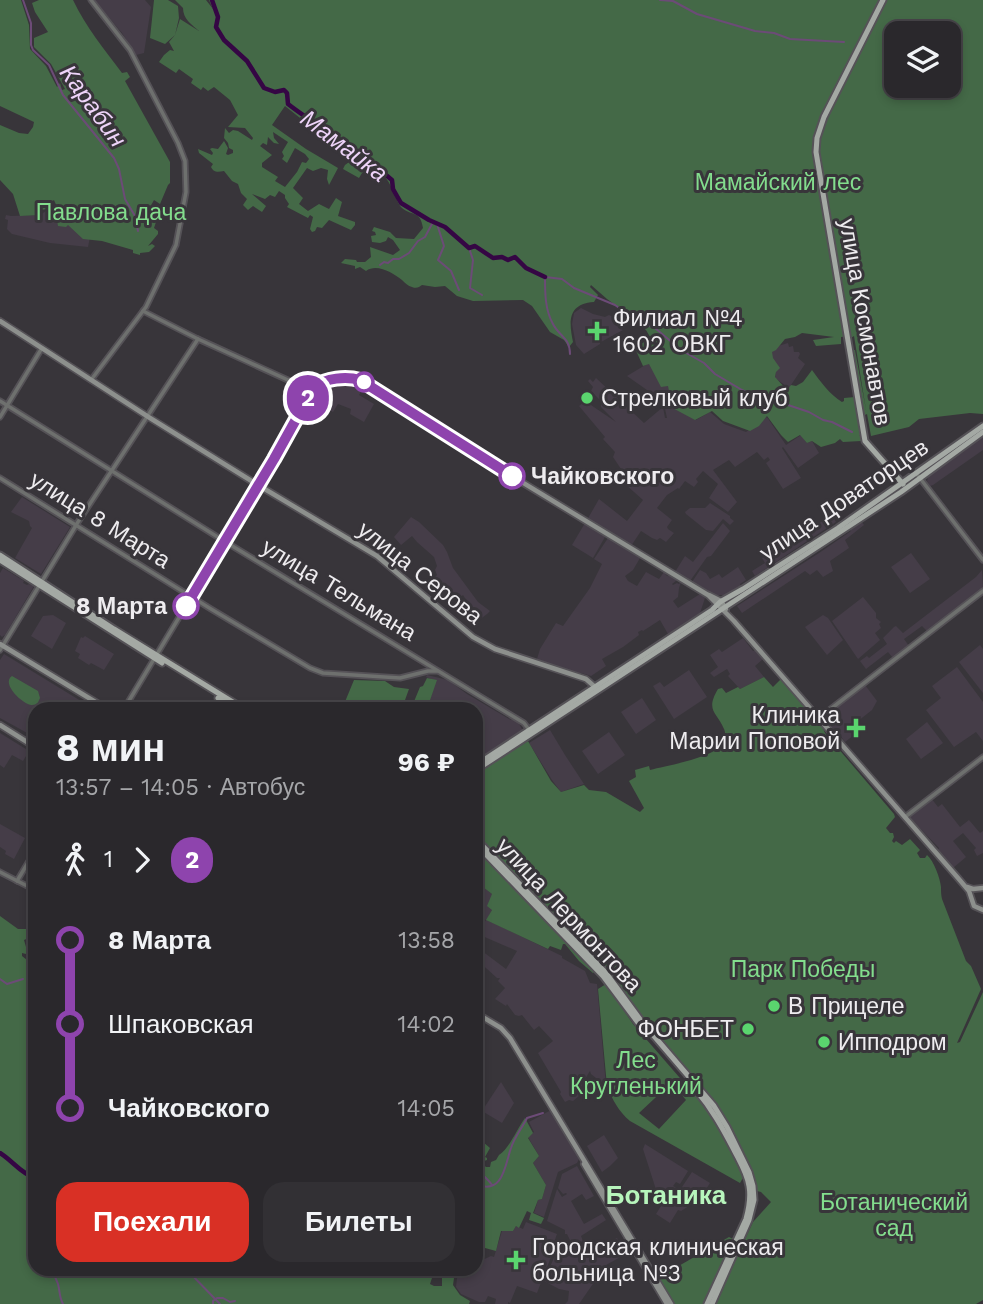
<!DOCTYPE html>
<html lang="ru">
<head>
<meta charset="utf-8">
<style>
  body { margin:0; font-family:"Work Sans",sans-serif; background:#323034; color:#f1f3f6; height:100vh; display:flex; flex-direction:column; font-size:26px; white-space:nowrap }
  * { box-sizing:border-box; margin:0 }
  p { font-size:23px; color:#a5a6a9 }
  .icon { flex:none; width:38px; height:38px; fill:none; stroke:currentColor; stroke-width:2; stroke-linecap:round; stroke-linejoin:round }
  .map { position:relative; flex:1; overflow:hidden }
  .drawer { position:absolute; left:28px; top:702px; width:455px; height:574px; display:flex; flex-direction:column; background:#2a282c; border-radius:21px; box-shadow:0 4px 10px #0003,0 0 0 2px #464448 }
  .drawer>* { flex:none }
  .badge { padding:0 14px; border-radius:23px; font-size:24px; line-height:46px }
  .fabs { position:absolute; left:884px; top:21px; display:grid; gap:14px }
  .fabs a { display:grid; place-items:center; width:77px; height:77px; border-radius:14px; background:#2a282c; box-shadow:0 4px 10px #0003,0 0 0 2px #464448; font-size:35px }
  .map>.badge { position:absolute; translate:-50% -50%; box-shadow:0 0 0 4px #fff }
  .legs { display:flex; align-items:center; gap:10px; height:77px; padding:0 28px; font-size:23px }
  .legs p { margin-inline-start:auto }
  .headline { display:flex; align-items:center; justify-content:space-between; height:119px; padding:0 28px }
  h1 { font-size:38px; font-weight:700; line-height:52px }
  .button { display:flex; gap:14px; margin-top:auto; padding:14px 28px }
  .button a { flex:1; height:80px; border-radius:21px; background:#d93025; color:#fff; font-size:28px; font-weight:700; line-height:80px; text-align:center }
  .button a+a { background:#323034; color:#f1f3f6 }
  ul { padding:0 28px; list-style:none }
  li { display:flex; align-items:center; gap:24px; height:84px; font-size:26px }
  li i { display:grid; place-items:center; width:10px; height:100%; margin:0 9px; background:currentColor }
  li i::after { content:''; width:18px; height:18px; margin:-9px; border:5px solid; border-radius:50%; background:#2a282c }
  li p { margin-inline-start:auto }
  li:first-child i { background:linear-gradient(#0000 50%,currentColor 0) }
  li:last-child i { background:linear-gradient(currentColor 50%,#0000 0) }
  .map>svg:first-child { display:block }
  .built { fill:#453d48 }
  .green { fill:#446947; fill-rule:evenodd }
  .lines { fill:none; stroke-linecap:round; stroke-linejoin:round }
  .stream { stroke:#6c4b77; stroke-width:2 }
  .river { stroke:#350644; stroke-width:4.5 }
  .tertiary-casing { stroke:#555257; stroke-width:7 }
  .secondary-casing { stroke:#555257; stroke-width:8 }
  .primary-casing { stroke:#555257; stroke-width:9 }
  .tertiary { stroke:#6e706e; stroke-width:3.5 }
  .secondary { stroke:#8d908d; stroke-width:4.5 }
  .primary { stroke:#a4a9a4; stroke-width:5 }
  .line-1-casing { stroke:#fff; stroke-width:16 }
  .line-1 { stroke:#8e44ad; stroke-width:10 }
  .poi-dot { fill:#5ad56e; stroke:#38353a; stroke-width:2.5 }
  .stop-1-dot { fill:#fff; stroke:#8e44ad; stroke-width:3.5 }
  .labels { text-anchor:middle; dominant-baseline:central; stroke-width:6; stroke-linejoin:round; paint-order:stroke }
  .park-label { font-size:23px; fill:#83dd8d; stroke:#38353a }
  .poi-label { font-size:23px; fill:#eeecef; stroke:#38353a; text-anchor:start }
  .street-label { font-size:23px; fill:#eeecef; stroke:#38353a }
  .stop-label { font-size:23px; font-weight:bold; fill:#eeecef; stroke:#38353a; text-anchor:start }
  .water-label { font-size:24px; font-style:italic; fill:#eed4f9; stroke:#38353a }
  .quarter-label { font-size:26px; font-weight:bold; fill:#b7f5bc; stroke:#38353a }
</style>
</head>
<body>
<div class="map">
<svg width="983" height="1304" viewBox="0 0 983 1304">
  <rect width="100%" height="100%" fill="#38353a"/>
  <g class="built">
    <path d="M94 0H145L151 7 144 53 136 55 122 33Z"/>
    <path d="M46 211 92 227 88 247 50 243 12 234 7 229 8 220 5 219 6 215 11 216 40 215Z"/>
    <path d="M581 308 593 314 605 317 609 315 613 317 620 329 623 330 601 342 600 340V344L584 354 576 345 572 324 574 313Z"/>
    <path d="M768 342 778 346 788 343 789 347 793 346 794 352H799L800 354 798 358 805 364 789 388 775 378 776 372 770 366Z"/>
    <path d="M652 361 668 382 674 395 669 400 657 397 627 376Z"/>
    <path d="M596 378 644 423 663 407 665 418H667L664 404 665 403 696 420 710 412 724 424 746 432 767 417 786 445 801 435 807 443 812 441 819 453 798 468 783 447 782 448 801 478 783 489 766 463 770 460 768 457 764 460 757 452 735 467 729 460 713 470 737 502 728 512 709 498 718 484 703 471 696 479 698 482 694 487 685 481 679 489 678 488 667 495 657 508 672 520 667 527 668 529 674 533 666 542 660 538 657 540 652 538 641 531 631 546 587 520 599 499 627 521 643 500 616 476 623 472 613 457 615 452 603 439 605 437 579 406 585 401 616 422 601 407V401L591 391 593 387 588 381 590 379 593 382Z"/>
    <path d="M356 380 365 385 359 395 374 404 364 422 350 414 351 409 338 404 333 412 310 398 317 387 341 381Z"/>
    <path d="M983 434V450L933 485 930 486 927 481 929 474Z"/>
    <path d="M22 497 70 527 41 574 15 558 32 528 30 526 29 521 11 512Z"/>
    <path d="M710 503 730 516V518L734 521 730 525 723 519 713 531 706 530 686 514 685 512 690 508H705Z"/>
    <path d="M832 515 836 522 755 576 752 571 765 563 762 558 794 536 796 538Z"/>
    <path d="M411 517 419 522 443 545 447 552 453 568 478 602 490 611 487 614 479 620 469 612 472 609 463 595 459 598 453 593 451 596 441 586 435 577 437 575 435 570 437 566 434 557 417 542 412 536 401 545 394 537Z"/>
    <path d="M861 521 864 525 845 540 849 548 830 561 833 571 823 577 817 570 810 575 805 571 742 613 737 606 819 553 851 531 850 529Z"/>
    <path d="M585 523 604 535 605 537 593 558 572 545Z"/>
    <path d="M723 523 730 531 711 556 707 557 690 581 675 572 685 556 693 562Z"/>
    <path d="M608 538H611L624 546 623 547 640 558 633 570 625 576 628 581 637 586 646 572 659 579 664 572 667 576 669 575 677 580 672 584 673 585 677 583 679 584 681 582 679 588 678 597 673 601 678 608 700 594 705 598 700 613 668 634 660 620 643 631 642 630 638 632 639 635 623 647 602 659 606 666 591 676 581 673H575L537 659 540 649 556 623 563 626 590 588 602 564 594 559Z"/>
    <path d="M911 553 930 579 910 593 891 567Z"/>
    <path d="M738 567 746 580 740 584V588L728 595H714L692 582 700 570 706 573 710 579 719 574 722 578Z"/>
    <path d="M3 568 24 581 23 583 27 585 29 584 34 586 5 635 2 637 0 635V573Z"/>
    <path d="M982 570 983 588 928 632 922 626 904 639 909 646 893 658 888 652 866 669 860 661 867 656 869 658 887 644 883 638 894 627 896 626 903 633 976 577Z"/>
    <path d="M863 597 876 613V618L881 622 879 624 881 628 875 633 880 640 858 659 832 621Z"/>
    <path d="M53 615 66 623 52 649 31 636 43 616Z"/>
    <path d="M823 615 828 618 843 640 827 655 805 627Z"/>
    <path d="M85 636 114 654 104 670 91 663 89 665 78 658 80 654 75 651 81 637 83 638Z"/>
    <path d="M743 638 753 651 756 650 763 659 755 666 764 677 740 689 728 676 730 674 727 669 714 677 710 673 718 667 710 655 719 649 722 652Z"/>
    <path d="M980 645 983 649V693L959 662Z"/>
    <path d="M4 654 94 709H35V739L29 735V734L0 718V660Z"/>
    <path d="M957 667 983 702V741L976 732 954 747 926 710 941 698 932 686Z"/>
    <path d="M689 670 707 697 674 719 653 686 660 682 664 687Z"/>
    <path d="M427 675 448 680 467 694 511 720 514 719 518 722 523 731 476 762V709H427L436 681 426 677Z"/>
    <path d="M865 685 877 701 872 710 858 721 863 728 845 742 839 734 837 735 825 722 824 717Z"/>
    <path d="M642 698 656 720 636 734 621 712Z"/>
    <path d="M927 722 943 743 921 759 906 739Z"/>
    <path d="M550 730 565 755 584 784 561 792 552 780 529 743Z"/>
    <path d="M609 732 625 755 598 774 582 751Z"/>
    <path d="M0 733 29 751 23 761 12 755 4 768 0 765Z"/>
    <path d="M931 798 938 807 942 804 960 827 969 820 980 833 983 831V853L977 856 974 850 976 848 963 833 953 841 966 857 953 868 940 853 938 850 939 848 909 817Z"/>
    <path d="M0 824 25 838 14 859 5 854 6 851 0 847Z"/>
    <path d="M476 881 492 894V910L487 920 562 956V958L585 971 590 983 597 984 606 1086 591 1074 590 1071 585 1079 588 1082 585 1086V1091L573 1101 569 1100 565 1102 560 1094 561 1092 538 1053 553 1041 539 1026 534 1030 522 1015 519 1016 515 1015 507 1004 506 1006 495 999 505 988 498 981 500 978H497L476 959V951L478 948 506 969 517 951 480 935 476 938V934L486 920 476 915Z"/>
    <path d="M501 1082 514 1103 502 1123 482 1111Z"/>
    <path d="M551 1110 579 1159 577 1163 558 1172 544 1217 534 1213 538 1200 542 1199 546 1185 533 1163 539 1156 528 1137 534 1132 529 1122Z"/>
    <path d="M604 1135 618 1158 610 1166 602 1172 587 1146Z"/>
    <path d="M645 1144 688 1171 680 1184 676 1182 673 1186 680 1190 692 1172 710 1183 696 1205 694 1203 681 1211 678 1210 670 1223 656 1214 666 1198 663 1202H660L643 1149Z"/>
    <path d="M577 1166 594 1196 586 1200 582 1194 571 1201 584 1224 602 1214 606 1220 581 1236 583 1241 581 1242 588 1253 592 1250 594 1251 617 1238 626 1254 606 1265 579 1304H565L568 1301 569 1291 559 1289 544 1281 556 1253 563 1255 570 1240 567 1234H565V1230L547 1221 557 1189 562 1197 567 1194 566 1193 563 1194 558 1188 562 1174Z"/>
    <path d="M526 1222 557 1234 551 1251V1257L537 1293 517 1286 510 1303 508 1302V1304H495L496 1299 488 1296 485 1302H479L461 1294 456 1287 458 1270 462 1269H476V1263L491 1256 494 1257 502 1231H513L516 1226 523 1229Z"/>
  </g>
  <g class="green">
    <path d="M0 0H21L29 25 30 49 46 66 57 87 60 83 62 90 65 89 51 64 34 47V38L48 32 35 12 32 3 39 0H73C86 27 104 49 122 73L127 72 130 77 125 81 170 162V183L168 185 160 204 154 200 148 211 157 219 154 228 158 231V234L148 246 152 244 155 246 149 252 140 253V255L133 253V250L102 241 83 239 68 225 66 227 58 226 57 220H60L66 215 59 212 57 215 52 213V209L57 207 54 200 48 204 47 209 41 210 40 215 20 216 13 194 0 180V125L19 133 28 134 33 127 34 122 0 106Z"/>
    <path d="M154 0H168L178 6 179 18 175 35 180 19 199 31C191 24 183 19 183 8L175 0H206L213 9 209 0H983V414L970 413 919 419 909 427 871 436 867 414 865 415 863 410 853 350H855L866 410 854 336 851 338V336L841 337V344L816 346 813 340 834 337 802 333 795 337 785 339 776 350 772 352 773 358 780 368 776 372 775 377 787 390 791 385 796 386 803 382 812 370C820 381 830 395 842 402L844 401V398L855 397 862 435 859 436H862L863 439 861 441 843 442 840 439 835 443 821 447 812 441 807 443 800 435 788 442 781 435 767 416 759 426 750 431 723 421 712 411 695 420 667 405 664 402 669 391 668 386 661 387 649 364 643 366 633 344C641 345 644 343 650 337L646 330 638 324 630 326 627 322 622 323 619 316 622 310 607 299 591 285 590 287 598 295 594 302C567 304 569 322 573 342L569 347 564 340 550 332 532 306 523 300 473 301 457 296 445 286 435 287 422 285C419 287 417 289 412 287 408 286 405 283 402 280 393 273 377 263 366 271L360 267 355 269V266L341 263 345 259 356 260 357 262H365L371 257 370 247 393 255 400 250 393 240 388 237 386 241 380 243 372 242 371 236 376 235 375 232 372 231 374 227 390 232 396 238 414 239 423 228C420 209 411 217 401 207 399 205 397 200 396 197 390 183 383 169 368 165L365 172 362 173 359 178 343 169 345 165 352 160V156L348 153 347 148 325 133 305 122 285 106 272 125 306 149 338 168 329 185 327 179 328 170 321 168 313 171 307 168 293 188 303 198 299 204 308 211 319 204 329 209 336 198 342 202 338 216 355 222V225L351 230 329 220 322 228 317 227 315 231 312 232 310 229 313 217 310 215 308 218 287 207 289 204 285 198V195L279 191 275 197 270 195 265 199 252 194 266 206 262 212 253 206 248 210 243 205 247 199 241 193 238 184 232 181 224 171C218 172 214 173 211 167L213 164 199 153 198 149 212 155 213 153 210 149 212 148 218 149 224 141 228 148 226 154 228 155 233 153V150L229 148 228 143 224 138 225 128 229 133 233 130 238 131 252 140 253 138 245 128 228 127 238 115 230 100 214 87 208 91 203 87 201 90 191 83 193 79 179 69 176 73 159 62 164 55 170 50 174 51 169 42 175 35 165 44 150 38ZM896 33H948V86H896ZM273 132 288 142 282 152 284 156 282 159 287 163 295 148 305 154 309 159 306 163 302 162 297 172 285 187 275 181 278 177 262 167V163L272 155 260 146 263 143 267 145 268 137 274 143 279 144 274 138Z"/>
    <path d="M12 676 38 691 40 698C38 702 38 705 32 705 25 706 0 684 12 676Z"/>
    <path d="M764 677 773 687 781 679 819 723V725L821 724 825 733 894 814 895 817 886 828 890 833H893L894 837 892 841 894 843 896 841 902 845 910 839 920 850 917 853 920 858H925L927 855C934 861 940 878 941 887 941 891 941 895 942 899L966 961 971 966 981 989 957 1043 960 1042 983 992V1300L976 1304H715L753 1222 771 1202 761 1192 757 1191 752 1175 717 1107 476 837V774L528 741 551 781 561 792 584 785 589 790 606 792 640 812 644 808 629 781 636 777 635 770 649 766 650 770C669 765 715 758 726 741 726 740 725 730 724 729 717 712 705 711 718 689L722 688 726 693 738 687 740 689Z"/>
    <path d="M427 678 437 680 427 709H342L354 680 385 681 394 687 409 689 405 700 413 704 420 687 423 686Z"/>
    <path d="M476 849 491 865 595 971 593 973 579 961 565 944H563L561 950 550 946 548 949 486 920 492 910 487 906 492 894 479 884 476 886Z"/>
    <path d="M0 916 18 929H28L33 932 31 937 24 940 26 947 35 951 30 955 22 953V956L32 964 35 970V1269H435L430 1284 434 1286H442V1278H454L453 1285 460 1295 470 1301 469 1304H0Z"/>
    <path d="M606 984 633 1024 686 1085 682 1089H676L670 1084 639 1113 659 1129 686 1100 681 1094 688 1087C712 1114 729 1143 744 1176L740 1183 630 1121C619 1112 612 1099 607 1086L598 989Z"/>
    <path d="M525 1118 533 1133 528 1138 539 1156 533 1163 546 1185 542 1199 538 1200 533 1213 544 1218 541 1224 529 1220 531 1213 527 1211 519 1228 516 1226 513 1231H501L496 1251 485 1248 476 1253V1136L490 1148 485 1157 487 1158V1160L481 1162 486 1167H490L491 1162 496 1160 499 1155C509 1149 517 1129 525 1118Z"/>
    <path d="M729 1237 733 1239 704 1304H673L659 1281 670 1271Z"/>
  </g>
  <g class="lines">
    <g class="stream">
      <path d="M23 0 31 23V45L33 50 49 65 63 95 114 158 119 169 125 199 135 216 138 231"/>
      <path d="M660 0 673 1 697 14 755 31 774 33 790 39 844 42"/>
      <path d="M437 224 444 246 438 260 451 271 459 290"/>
      <path d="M469 248 473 260 470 288 482 295"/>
      <path d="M380 265 384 262 388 263 393 259H399L409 253 418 241 425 237 433 222"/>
      <path d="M570 354C570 338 559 336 553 324 545 310 545 293 545 277L562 279 574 288 615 305 636 320 655 328 681 350 704 363 715 374 742 390 768 403 779 402 809 412 823 420 832 422 852 432"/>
      <path d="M0 979 7 984 23 979"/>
      <path d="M477 1164C480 1176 486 1176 492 1185"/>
      <path d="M476 1184C503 1196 505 1165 511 1148 514 1138 522 1128 527 1118L543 1113"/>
      <path d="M53 1269C53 1275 56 1278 58 1284 60 1291 59 1297 63 1304"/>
      <path d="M186 1269 220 1304"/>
      <path d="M213 1304V1301L217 1298H223L230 1302 235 1301"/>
    </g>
    <g class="river">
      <path d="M212 0 218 17 216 27 224 40 247 61 264 88 275 92 284 90 287 93 288 104C306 118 324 129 343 142 360 153 376 167 392 180L393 189 401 203 429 220 445 227 469 248 475 246 493 258 502 257 508 260 515 257 526 268 545 277"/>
      <path d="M0 1153C13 1161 20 1173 35 1178"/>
    </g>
    <g class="tertiary-casing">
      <g id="tertiary">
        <path d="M143 311 198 339 312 391"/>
        <path d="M91 380 146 307 176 245 186 192 185 161 178 143 130 50 91 0"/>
        <path d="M0 401 224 541 524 723 530 731"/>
        <path d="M0 417 42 348"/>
        <path d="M916 473 983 560"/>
        <path d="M0 478 211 609 310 668 323 673 400 678 428 671H437"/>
        <path d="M0 650 78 522 198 339"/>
        <path d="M124 709 258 486"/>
        <path d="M819 718 983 591"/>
        <path d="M905 817 983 757"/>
        <path d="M0 872 35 890"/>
        <path d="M17 881 35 851"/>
      </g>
    </g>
    <g class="secondary-casing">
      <g id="secondary">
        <path d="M0 321 150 418 258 485 377 556 473 637 495 649 586 679 595 687"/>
        <path d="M258 485 316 385 347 378 363 382 459 444 708 595 734 621 958 878 969 891 974 906 983 910"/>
        <path d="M709 595 721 601 726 609"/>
        <path d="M0 644 107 709"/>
        <path d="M0 725 35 747"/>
        <path d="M967 887 973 889 983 888"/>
        <path d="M476 1013 501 1028 510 1038 671 1304"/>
        <path d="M584 1164 667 1304"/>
      </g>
    </g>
    <g class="primary-casing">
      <g id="primary">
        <path d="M883 0 824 117 817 138 816 152 865 441 903 484"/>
        <path d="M0 555 114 629 244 709"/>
        <path d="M0 560 162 663"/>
        <path d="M218 698 237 709"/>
        <path d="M476 765 712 610 720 602 743 589 838 528 983 426"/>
        <path d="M476 770 901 492 983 432"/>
        <path d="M476 839 606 973 642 1022 714 1106 727 1127 749 1172 753 1186 754 1200 749 1220 712 1304"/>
        <path d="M476 844 603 976 639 1024"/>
        <path d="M695 1089C712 1109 722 1127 734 1150 740 1162 747 1173 749 1186 751 1197 749 1208 746 1219L707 1304"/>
      </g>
    </g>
    <use href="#tertiary" class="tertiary"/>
    <use href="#secondary" class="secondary"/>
    <use href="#primary" class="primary"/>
  </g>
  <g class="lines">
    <g class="line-1-casing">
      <path id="line-1" d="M186 606 274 459 314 387C326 378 346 376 360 380L512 476"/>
    </g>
    <use href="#line-1" class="line-1"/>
  </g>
  <g class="poi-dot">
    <path d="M593.5 320.5h7v7h7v7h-7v7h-7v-7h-7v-7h7z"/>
    <circle cx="587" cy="398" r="7"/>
    <path d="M852.5 717.5h7v7h7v7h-7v7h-7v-7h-7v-7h7z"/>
    <circle cx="774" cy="1006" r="7"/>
    <circle cx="748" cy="1029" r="7"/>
    <circle cx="824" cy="1042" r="7"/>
    <path d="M512.5 1249.5h7v7h7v7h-7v7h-7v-7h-7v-7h7z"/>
  </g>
  <g class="stop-1-dot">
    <circle cx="364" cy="382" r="9"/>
    <circle cx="512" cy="476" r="12"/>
    <circle cx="186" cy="606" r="12"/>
  </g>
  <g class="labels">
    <g class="park-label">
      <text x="778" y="182">Мамайский лес</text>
      <text x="111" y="212">Павлова дача</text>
      <text x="803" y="969">Парк Победы</text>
      <text x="636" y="1060">Лес<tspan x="636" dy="26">Кругленький</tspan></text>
      <text x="894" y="1202">Ботанический<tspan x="894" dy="26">сад</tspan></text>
    </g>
    <g class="poi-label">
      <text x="613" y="318">Филиал №4<tspan x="613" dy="26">1602 ОВКГ</tspan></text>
      <text x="601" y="398">Стрелковый клуб</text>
      <text x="840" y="715" text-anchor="end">Клиника<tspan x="840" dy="26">Марии Поповой</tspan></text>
      <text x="788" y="1006">В Прицеле</text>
      <text x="734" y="1029" text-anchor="end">ФОНБЕТ</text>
      <text x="838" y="1042">Ипподром</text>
      <text x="532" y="1247">Городская клиническая<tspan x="532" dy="26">больница №3</tspan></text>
    </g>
    <g class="street-label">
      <text transform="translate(865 322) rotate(80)">улица Космонавтов</text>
      <text transform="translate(844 500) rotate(-34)">улица Доваторцев</text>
      <text transform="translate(100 520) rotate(32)">улица 8 Марта</text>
      <text transform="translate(420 573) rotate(38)">улица Серова</text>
      <text transform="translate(339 590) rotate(31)">улица Тельмана</text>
      <text transform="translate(569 915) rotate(47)">улица Лермонтова</text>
    </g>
    <g class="stop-label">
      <text x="531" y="476">Чайковского</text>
      <text x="167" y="606" text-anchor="end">8 Марта</text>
    </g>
    <g class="water-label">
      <text transform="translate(93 106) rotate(54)">Карабин</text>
      <text transform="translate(344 146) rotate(37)">Мамайка</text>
    </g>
    <g class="quarter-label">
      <text x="666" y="1195">Ботаника</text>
    </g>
  </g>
</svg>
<div class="fabs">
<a><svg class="icon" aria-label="layers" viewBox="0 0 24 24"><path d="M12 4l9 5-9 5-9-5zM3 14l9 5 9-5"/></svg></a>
</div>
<b class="badge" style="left:308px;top:398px;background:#8e44ad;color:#fff">2</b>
<section class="drawer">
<div class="headline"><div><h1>8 мин</h1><p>13:57 – 14:05 · Автобус</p></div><b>96 ₽</b></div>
<div class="legs"><svg class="icon" aria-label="walk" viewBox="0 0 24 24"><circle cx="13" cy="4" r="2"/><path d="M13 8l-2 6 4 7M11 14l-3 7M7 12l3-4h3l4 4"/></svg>1<svg class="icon" aria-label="forward" viewBox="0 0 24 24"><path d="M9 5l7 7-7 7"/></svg><b class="badge" style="background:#8e44ad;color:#fff">2</b></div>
<ul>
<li><i style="color:#8e44ad"></i><b>8 Марта</b><p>13:58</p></li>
<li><i style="color:#8e44ad"></i><span>Шпаковская</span><p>14:02</p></li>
<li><i style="color:#8e44ad"></i><b>Чайковского</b><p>14:05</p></li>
</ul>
<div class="button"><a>Поехали</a><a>Билеты</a></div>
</section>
</div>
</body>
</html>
